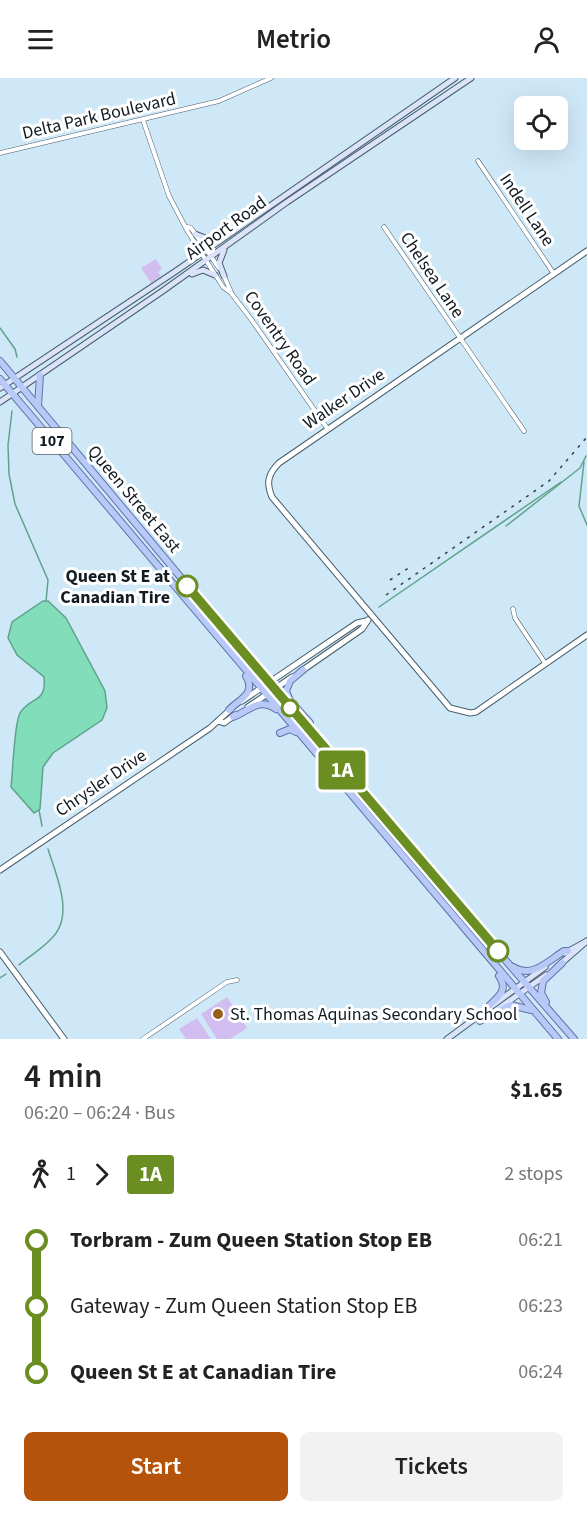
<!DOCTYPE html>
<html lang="en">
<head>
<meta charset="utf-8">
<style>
  body { margin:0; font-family:"Source Sans 3",sans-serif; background:#f2f2f2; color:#222; height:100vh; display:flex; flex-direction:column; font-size:22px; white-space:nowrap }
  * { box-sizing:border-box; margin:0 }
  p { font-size:20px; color:#767676 }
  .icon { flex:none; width:33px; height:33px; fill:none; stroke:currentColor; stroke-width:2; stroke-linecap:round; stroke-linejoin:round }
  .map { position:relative; height:961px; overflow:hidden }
  .details { display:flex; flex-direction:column; background:#fff; flex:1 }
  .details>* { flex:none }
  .badge { padding:0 12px; border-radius:4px; font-size:21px; line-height:39px }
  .fabs { position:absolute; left:514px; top:18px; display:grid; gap:12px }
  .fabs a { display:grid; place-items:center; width:54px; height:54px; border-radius:9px; background:#fff; box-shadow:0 6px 24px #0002; font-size:30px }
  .map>.badge { position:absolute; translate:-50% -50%; box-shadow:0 0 0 3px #fff }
  .legs { display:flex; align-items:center; gap:9px; height:66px; padding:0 24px; font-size:20px }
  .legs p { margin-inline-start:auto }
  .headline { display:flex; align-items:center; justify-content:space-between; height:102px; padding:0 24px }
  h1 { font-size:33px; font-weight:600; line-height:45px }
  .primary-button { display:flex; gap:12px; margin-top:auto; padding:12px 24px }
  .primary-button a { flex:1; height:69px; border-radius:9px; background:#b45309; color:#fff; font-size:24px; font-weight:600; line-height:69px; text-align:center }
  .primary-button a+a { background:#f2f2f2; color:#222 }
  ul { padding:0 24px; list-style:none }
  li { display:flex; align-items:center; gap:21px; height:66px; font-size:22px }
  li i { display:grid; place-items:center; width:9px; height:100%; margin:0 8px; background:currentColor }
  li i::after { content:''; width:15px; height:15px; margin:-8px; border:4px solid; border-radius:50%; background:#fff }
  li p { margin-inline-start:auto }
  li:first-child i { background:linear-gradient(#0000 50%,currentColor 0) }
  li:last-child i { background:linear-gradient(currentColor 50%,#0000 0) }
  header { display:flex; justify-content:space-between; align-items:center; height:78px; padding:0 24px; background:#fff; font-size:27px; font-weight:600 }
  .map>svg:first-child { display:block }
  .green { fill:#d2bdf1 }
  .water { fill:#81ddba; stroke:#60a38c; stroke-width:1.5 }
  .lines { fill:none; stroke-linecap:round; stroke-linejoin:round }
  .stream { stroke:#60a38c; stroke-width:1.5 }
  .minor-casing { stroke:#495e6b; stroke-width:5 }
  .tertiary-casing { stroke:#495e6b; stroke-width:7 }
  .secondary-casing { stroke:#495e6b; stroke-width:7 }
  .primary-casing { stroke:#5f74a9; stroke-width:8 }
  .minor { stroke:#fff; stroke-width:4 }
  .tertiary { stroke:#fff; stroke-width:5 }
  .secondary { stroke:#dbe3fb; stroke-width:5 }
  .primary { stroke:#b8c8f7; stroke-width:6 }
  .rail { stroke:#333f46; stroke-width:1.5; stroke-dasharray:3 6; stroke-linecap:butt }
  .line-1-casing { stroke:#fff; stroke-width:14 }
  .line-1 { stroke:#6b8e23; stroke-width:9 }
  .stop-1-dot { fill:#fff; stroke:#6b8e23; stroke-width:3 }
  .poi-dot { fill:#985f1c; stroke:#fff; stroke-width:2 }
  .labels { text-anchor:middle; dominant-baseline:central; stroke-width:6; stroke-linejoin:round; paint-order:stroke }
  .shield { fill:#fff; stroke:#5a6064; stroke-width:1.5 }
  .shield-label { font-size:16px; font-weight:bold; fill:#131c22 }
  .street-label { font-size:18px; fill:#131c22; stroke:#fff }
  .stop-label { font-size:18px; font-weight:bold; fill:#131c22; stroke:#fff; text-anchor:end }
  .poi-label { font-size:18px; fill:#131c22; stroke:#fff; text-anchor:start }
</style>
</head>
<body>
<header><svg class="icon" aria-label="menu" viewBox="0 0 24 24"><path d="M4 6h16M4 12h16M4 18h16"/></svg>Metrio<svg class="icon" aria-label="person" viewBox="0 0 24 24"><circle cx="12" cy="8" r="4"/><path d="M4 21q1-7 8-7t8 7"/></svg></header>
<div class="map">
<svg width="587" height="961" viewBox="0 0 587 961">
  <rect width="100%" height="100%" fill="#cfe8f7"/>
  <g class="green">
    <path d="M156 181 162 191 158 194 161 198 151 205 141 190Z"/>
    <path d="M227 919 247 950 230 961H217L201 936Z"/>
    <path d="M197 940 211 961H186L179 951Z"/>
  </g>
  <path class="water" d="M43 523H48L66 540 105 613 107 630 102 642 53 675 43 689 40 731 34 735 11 709C13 693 14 646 20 635 30 618 47 626 44 599L17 577 8 560 12 544Z"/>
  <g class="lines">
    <g class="stream">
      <path d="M0 250 15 271 17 279"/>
      <path d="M12 333 8 367 9 396 15 426 48 502 46 523"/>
      <path d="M584 384 579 428 587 447"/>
      <path d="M506 448 580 390 586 378"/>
      <path d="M379 529 561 404"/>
      <path d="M39 732 42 748"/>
      <path d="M19 887C30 878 43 870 52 860 75 837 56 797 48 771"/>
      <path d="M0 900 6 896"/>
    </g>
    <g class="minor-casing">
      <g id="minor">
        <path d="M143 42 169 118 188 154 223 209 231 215 251 241 327 350"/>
        <path d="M0 75 219 23 271 0"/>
        <path d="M478 83 554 196"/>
        <path d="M188 149 191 150 219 190"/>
        <path d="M384 149 524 353"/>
        <path d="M223 196 231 214"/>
        <path d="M513 531 515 540 545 585"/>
        <path d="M143 961 227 904 237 902"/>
      </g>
    </g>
    <g class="tertiary-casing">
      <g id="tertiary">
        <path d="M587 173 279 385C268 396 266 405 272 419L450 630 470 635 476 634 587 557"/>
        <path d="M300 594 362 551 368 542"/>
        <path d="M242 623 357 545 366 543"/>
        <path d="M248 629 292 599"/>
        <path d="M218 643 224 645 235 637"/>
        <path d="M0 792 210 650 232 630"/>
        <path d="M0 874 64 961"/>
      </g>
    </g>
    <g class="secondary-casing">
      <g id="secondary">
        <path d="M195 156 208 161 222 155 229 156"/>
        <path d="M192 196 203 192 215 197"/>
        <path d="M224 198 219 185 224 172"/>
        <path d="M0 310 176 193 455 0"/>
        <path d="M0 324 164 212 287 124 471 0"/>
        <path d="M565 875 587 863"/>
        <path d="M558 888 587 863"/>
        <path d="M495 933 546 897"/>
        <path d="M447 961 545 889"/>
      </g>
    </g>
    <g class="primary-casing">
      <g id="primary">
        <path d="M0 283 386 745 574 961"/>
        <path d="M0 301 558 961"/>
        <path d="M38 328 40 297"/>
        <path d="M303 592 290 603 286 613 290 623 310 645 309 652"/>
        <path d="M229 632C238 622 257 616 246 598"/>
        <path d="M233 639C249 633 258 619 276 631"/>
        <path d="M280 655 290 651 296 654"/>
        <path d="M513 889C532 901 548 883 564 873H568"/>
        <path d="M546 924 541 915 543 903 562 885"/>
        <path d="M489 928C498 919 509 912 499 898"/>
        <path d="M480 943 511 927 531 932"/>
      </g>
    </g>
    <use href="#minor" class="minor"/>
    <use href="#tertiary" class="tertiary"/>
    <use href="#secondary" class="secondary"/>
    <use href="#primary" class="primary"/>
    <g class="rail">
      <path d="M390 502 410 489"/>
      <path d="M386 517 549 403 587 359"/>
    </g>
  </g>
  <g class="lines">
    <g class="line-1-casing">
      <path id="line-1" d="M187 508 498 873"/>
    </g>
    <use href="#line-1" class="line-1"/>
  </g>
  <g class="stop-1-dot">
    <circle cx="187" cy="508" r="10"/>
    <circle cx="290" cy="630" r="8"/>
    <circle cx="498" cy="873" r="10"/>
  </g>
  <circle class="poi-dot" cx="218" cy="936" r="6"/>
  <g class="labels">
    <rect class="shield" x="32.5" y="350" width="39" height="26" rx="4.5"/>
    <g class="shield-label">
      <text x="52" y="363">107</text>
    </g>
    <g class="street-label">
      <text transform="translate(99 38) rotate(-13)">Delta Park Boulevard</text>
      <text transform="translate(527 132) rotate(56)">Indell Lane</text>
      <text transform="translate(226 150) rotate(-36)">Airport Road</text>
      <text transform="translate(432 197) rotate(56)">Chelsea Lane</text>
      <text transform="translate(280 260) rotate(55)">Coventry Road</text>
      <text transform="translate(344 321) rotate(-34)">Walker Drive</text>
      <text transform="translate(134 421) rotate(50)">Queen Street East</text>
      <text transform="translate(101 705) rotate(-34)">Chrysler Drive</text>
    </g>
    <g class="stop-label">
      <text x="170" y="498">Queen St E at<tspan x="170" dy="21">Canadian Tire</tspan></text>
    </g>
    <g class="poi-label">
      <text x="230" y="936">St. Thomas Aquinas Secondary School</text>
    </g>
  </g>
</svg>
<div class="fabs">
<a><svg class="icon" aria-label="locate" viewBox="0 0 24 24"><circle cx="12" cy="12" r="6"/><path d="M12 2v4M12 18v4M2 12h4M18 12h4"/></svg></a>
</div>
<b class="badge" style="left:342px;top:692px;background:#6b8e23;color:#fff">1A</b>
</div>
<section class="details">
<div class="headline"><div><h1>4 min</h1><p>06:20 – 06:24 · Bus</p></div><b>$1.65</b></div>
<div class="legs"><svg class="icon" aria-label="walk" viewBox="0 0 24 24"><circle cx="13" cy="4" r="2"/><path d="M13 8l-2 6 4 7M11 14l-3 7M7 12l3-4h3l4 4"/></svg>1<svg class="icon" aria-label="forward" viewBox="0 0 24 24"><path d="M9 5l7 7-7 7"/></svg><b class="badge" style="background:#6b8e23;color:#fff">1A</b><p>2 stops</p></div>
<ul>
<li><i style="color:#6b8e23"></i><b>Torbram - Zum Queen Station Stop EB</b><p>06:21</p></li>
<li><i style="color:#6b8e23"></i><span>Gateway - Zum Queen Station Stop EB</span><p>06:23</p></li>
<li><i style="color:#6b8e23"></i><b>Queen St E at Canadian Tire</b><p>06:24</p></li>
</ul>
<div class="primary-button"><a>Start</a><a>Tickets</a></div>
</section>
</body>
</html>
